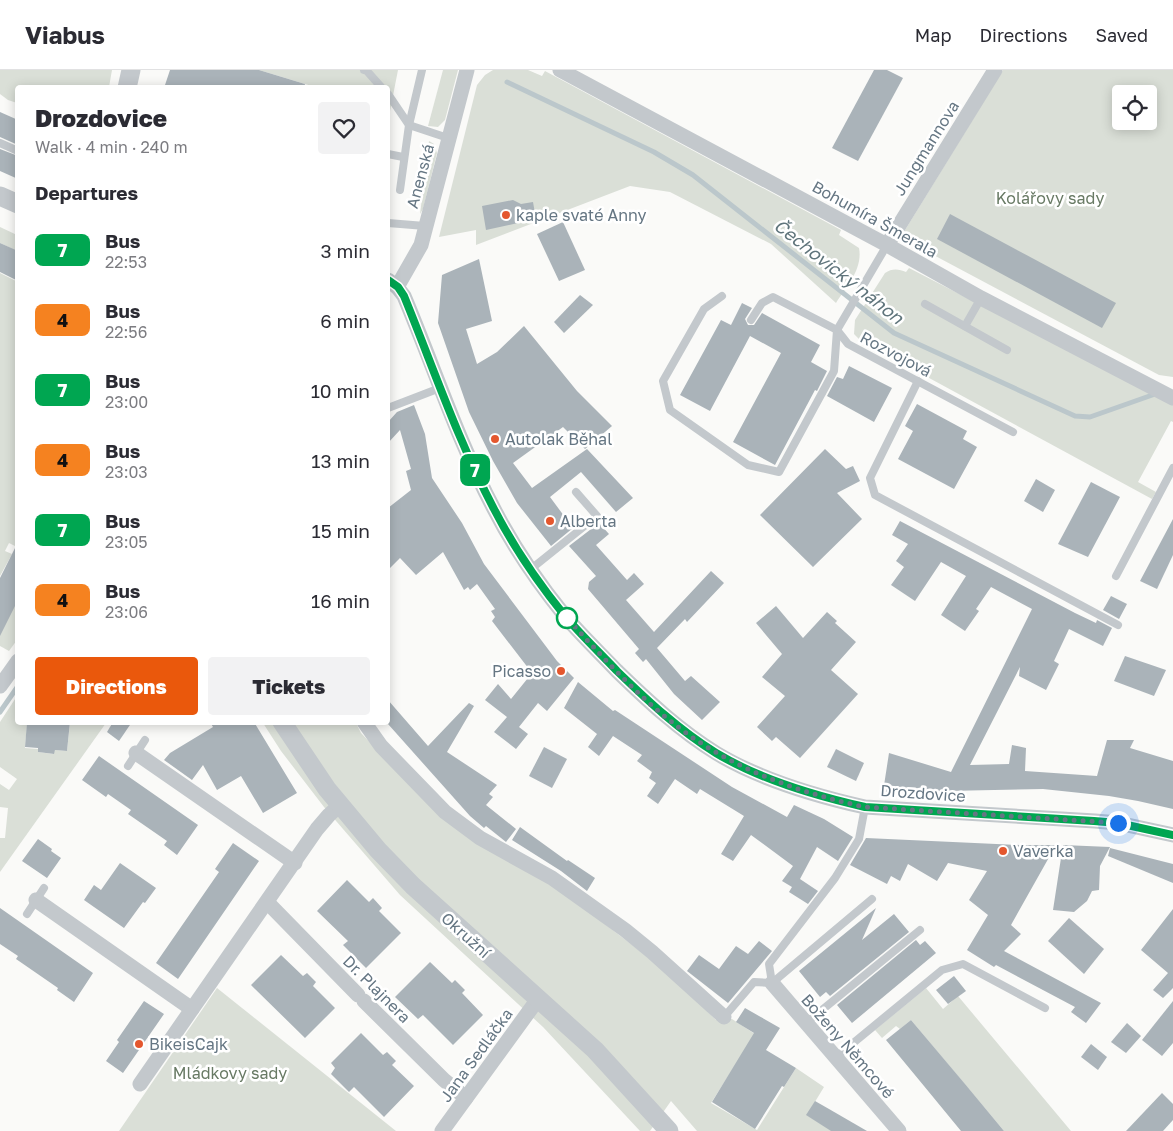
<!DOCTYPE html>
<html lang="en">
<head>
<meta charset="utf-8">
<style>
  body { margin:0; font-family:"Golos Text",sans-serif; background:#f2f2f3; color:#2b2b33; height:100vh; display:flex; flex-direction:column; font-size:19px; white-space:nowrap }
  * { box-sizing:border-box; margin:0 }
  p { font-size:16px; color:#7c7c81 }
  .icon { flex:none; width:28px; height:28px; fill:none; stroke:currentColor; stroke-width:2; stroke-linecap:round; stroke-linejoin:round }
  .map { position:relative; flex:1; overflow:hidden }
  .panel { position:absolute; left:15px; top:15px; width:375px; height:640px; display:flex; flex-direction:column; background:#fff; border-radius:5px; box-shadow:0 2px 12px #0003 }
  .panel>* { flex:none }
  .badge { padding:0 10px; border-radius:8px; font-size:18px; line-height:32px }
  .buttons { position:absolute; left:1112px; top:15px; display:grid; gap:10px }
  .buttons a { display:grid; place-items:center; width:45px; height:45px; border-radius:5px; background:#fff; box-shadow:0 2px 12px #0003; font-size:25px }
  .you { position:absolute; width:25px; height:25px; margin:-12px; border:4px solid #fff; border-radius:50%; background:#1a73e8; box-shadow:0 0 0 8px #1a73e833 }
  .map>.badge { position:absolute; translate:-50% -50%; box-shadow:0 0 0 2px #fff }
  h2 { padding:0 20px; font-size:19px; line-height:45px }
  .round { display:grid; place-items:center; flex:none; width:52px; height:52px; border-radius:5px; background:#f2f2f3 }
  .summary { display:flex; align-items:center; justify-content:space-between; height:85px; padding:0 20px }
  h1 { font-size:24px; font-weight:800; line-height:38px }
  .primary-button { display:flex; gap:10px; margin-top:auto; padding:10px 20px }
  .primary-button a { flex:1; height:58px; border-radius:5px; background:#ea580c; color:#fff; font-size:20px; font-weight:800; line-height:58px; text-align:center }
  .primary-button a+a { background:#f2f2f3; color:#2b2b33 }
  ul { padding:0; list-style:none }
  li { display:flex; align-items:center; gap:15px; height:70px; padding:0 20px }
  li div { flex:1 }
  li b { display:block; font-size:19px }
  li em { font-style:normal }
  li .badge { min-width:55px; font-weight:700; text-align:center }
  header { display:flex; align-items:center; gap:30px; box-sizing:border-box; height:70px; padding:0 25px; background:#fff; border-bottom:1px solid #e1e1e2 }
  header strong { font-size:24px }
  nav { display:flex; gap:28px; margin-inline-start:auto; font-size:18px }
  .map>svg:first-child { display:block }
  .green { fill:#dadfd7; fill-rule:evenodd }
  .lines { fill:none; stroke-linecap:round; stroke-linejoin:round }
  .stream { stroke:#bbc7cb; stroke-width:5 }
  .building { fill:#aab3b9 }
  .service { stroke:#c3c8cc; stroke-width:8 }
  .minor { stroke:#c3c8cc; stroke-width:15 }
  .tertiary { stroke:#c3c8cc; stroke-width:19 }
  .line-casing { stroke:#fff; stroke-width:11 }
  .line { stroke:#00a651; stroke-width:8 }
  .walk { stroke:#657683; stroke-width:5; stroke-dasharray:0 9 }
  .poi-dot { fill:#e4572e; stroke:#fff; stroke-width:2 }
  .stop-dot { fill:#fff; stroke:#00a651; stroke-width:2.5 }
  .labels { text-anchor:middle; dominant-baseline:central; stroke-width:5; stroke-linejoin:round; paint-order:stroke }
  .street-label { font-size:16px; fill:#657683; stroke:#fff }
  .park-label { font-size:16px; fill:#687a64; stroke:#fff }
  .poi-label { font-size:16px; fill:#657683; stroke:#fff; text-anchor:start }
  .water-label { font-size:18px; font-style:italic; fill:#60757c; stroke:#fff }
</style>
</head>
<body>
<header>
<strong>Viabus</strong>
<nav><a>Map</a><a>Directions</a><a>Saved</a></nav>
</header>
<div class="map">
<svg width="1173" height="1061" viewBox="0 0 1173 1061">
  <rect width="100%" height="100%" fill="#fafaf8"/>
  <g class="green">
    <path d="M0 0H112L109 17 18 18 17 33 8 30 0 24Z"/>
    <path d="M259 0H398L390 41 388 40V18L315 17Z"/>
    <path d="M443 0H458L445 50 438 57 428 56Z"/>
    <path d="M493 0H528L542 6 545 1 841 160 839 165 859 178C863 199 847 216 836 233L771 174 670 122 630 116 476 175V160L439 167 477 15 485 5Z"/>
    <path d="M1003 0H1173V307L1159 305 941 189 907 170 904 166 905 160ZM1121 24H1149V51H1121Z"/>
    <path d="M429 71 434 74 437 83 423 139 420 144Z"/>
    <path d="M0 157 17 165V181L0 173Z"/>
    <path d="M909 198 1173 334V352L1171 351 1138 412 1156 422 1152 429 861 271 854 264 855 250 885 203C892 198 899 199 906 202Z"/>
    <path d="M0 203 18 212 17 477 9 473 5 481 12 484 0 506Z"/>
    <path d="M17 530V570L9 581 0 576V554Z"/>
    <path d="M17 626 18 652 27 653 25 678 38 679V682L53 684 55 680 67 681 70 653H106L0 802V768H5L8 738 0 737V714L9 720 17 709 0 697V652Z"/>
    <path d="M263 653H356L361 663 441 747 557 817 667 902 716 950 732 949 755 964 711 1033 757 1060 796 998 824 1017 807 1045 832 1061H697L671 1031 650 1061H640L543 957 400 825 324 737 281 681Z"/>
    <path d="M217 918 396 1061H119Z"/>
    <path d="M926 918 943 939 958 926 1071 1061H1004L911 950 900 959 896 956 882 968 875 960Z"/>
  </g>
  <g class="lines">
    <g class="stream">
      <path d="M507 12 654 82 693 105 894 263 1075 346 1090 347 1158 323"/>
      <path d="M0 642 18 616"/>
    </g>
  </g>
  <g class="building">
    <path d="M170 0H259L305 14 304 18H164Z"/>
    <path d="M874 0H887L903 8 858 91 832 78Z"/>
    <path d="M0 42 18 50V75L0 67Z"/>
    <path d="M0 79 18 86V109L0 101Z"/>
    <path d="M513 130 521 134 533 132 536 149 486 160 482 136Z"/>
    <path d="M950 144 1116 233 1102 258 937 169Z"/>
    <path d="M563 152 585 200 559 211 537 164Z"/>
    <path d="M0 173 18 181V211L0 202Z"/>
    <path d="M479 189 492 251 466 259 477 294 497 282 524 256 577 321 612 356 585 379 563 357 513 393 532 418 587 379 633 428 616 442 581 402 550 427 573 458 551 476 517 433 493 391 469 342 438 253 442 205Z"/>
    <path d="M580 225 593 235 564 263 554 252Z"/>
    <path d="M742 233 752 238 745 249 748 255H754L762 243 820 275 811 292 827 301 817 321 815 320 775 395 733 372 781 283 750 266 710 341 680 325 721 250 731 255Z"/>
    <path d="M849 296 892 318 874 352 827 326 837 307 843 309Z"/>
    <path d="M917 334 967 361 963 369 977 377 954 419 898 389 913 361 905 356Z"/>
    <path d="M414 335 425 364 432 408 462 453 484 494 557 591 574 608 547 641 538 633 519 657 528 664 516 679 494 662 507 647 485 630 498 614 511 629 532 603 492 551 495 547 491 541 495 539 477 514 470 520 468 517 464 520 443 482 416 505 400 488 388 500V438L411 420 406 401 411 399 400 360 388 373V352L397 342Z"/>
    <path d="M825 379 846 399 853 396 860 411 837 423 862 449 813 497 760 445Z"/>
    <path d="M1036 409 1055 420 1043 442 1024 431Z"/>
    <path d="M1091 412 1120 427 1088 487 1058 474Z"/>
    <path d="M1173 449V485L1157 519 1140 511Z"/>
    <path d="M900 451 1075 543 1096 553 1097 550 1112 558 1103 576 1069 559 1054 591 1059 594 1046 620 1019 606 1020 597 970 695 1009 694 1012 675 1026 678 1025 701 1097 706 1107 670H1134L1130 678 1173 691V739L1138 731 1109 726 1043 719 946 721 925 724 883 722 889 683 951 702 1032 539 991 517 976 539 979 541 965 561 941 545 966 506 941 492 915 531 891 515 904 497 896 491 908 474 892 465Z"/>
    <path d="M599 453 609 464 596 475 627 510 634 503 644 514 626 530 654 562 711 501 724 513 687 552 685 549 657 578 685 611 691 606 720 632 702 650 674 624 646 589 643 592 635 583 639 579 588 519 589 512 596 506 569 476Z"/>
    <path d="M18 472V530L0 566V508Z"/>
    <path d="M1111 526 1127 534 1119 549 1103 540Z"/>
    <path d="M776 536 803 568 827 542 837 551 835 553 856 572 831 600 858 624 800 688 776 667 772 671 757 657 785 626 762 607 782 584 756 553Z"/>
    <path d="M1125 586 1166 600 1154 626 1114 611Z"/>
    <path d="M578 612 613 641 615 640 732 717 787 747 794 735 824 749 853 767 838 791 817 777 800 809 818 821 808 834 789 822 792 817 782 811 793 796 751 765 733 791 721 784 744 746 700 719 697 724 675 709 658 734 647 726 656 713 649 708 652 702 637 691 642 685 613 666 599 686 588 677 597 664 564 638Z"/>
    <path d="M388 630 428 676 469 633 474 636 447 682 497 715 489 724 493 727 486 735 516 759 506 772 486 756 484 758 470 746 388 654Z"/>
    <path d="M27 652H70L67 681 55 680 54 684 38 682V678L25 677Z"/>
    <path d="M113 652H132L119 671 107 662Z"/>
    <path d="M210 652H254L297 723 263 743 241 706 217 720 203 695 192 710 164 690 170 683 213 657Z"/>
    <path d="M544 677 567 689 552 718 529 706Z"/>
    <path d="M836 679 864 693 856 711 827 697Z"/>
    <path d="M99 686 198 755 177 785 164 775 167 771 128 744 131 740 108 724 106 727 82 710Z"/>
    <path d="M520 757 567 791 568 790 595 808 587 821 561 801 512 770Z"/>
    <path d="M866 768 1020 775H1056L1011 855 1021 864 1004 881 1101 933 1086 953 1071 942 1075 937 996 895 994 897 967 880 988 845 969 830 987 801 948 793 937 811 908 794 900 811 891 806 887 814 850 795Z"/>
    <path d="M38 769 52 779 51 781 61 788 47 808 22 791Z"/>
    <path d="M233 773 259 791 178 909 156 893 219 802 215 799Z"/>
    <path d="M1063 775 1110 777 1100 796 1099 820 1092 821 1087 831 1074 842 1053 840Z"/>
    <path d="M1110 778 1173 794V813L1108 786Z"/>
    <path d="M120 793 156 818 145 833 143 832 124 858 84 830 94 815 101 820Z"/>
    <path d="M347 810 369 832 373 828 382 838 379 841 401 863 366 898 343 875 348 871 317 841Z"/>
    <path d="M0 838 93 903 74 932 57 920 58 918 16 889 18 886 0 874Z"/>
    <path d="M876 838 862 870 894 844 909 862 830 926 826 922 820 927 799 901Z"/>
    <path d="M1173 839V918L1163 928 1153 920 1168 903 1141 880Z"/>
    <path d="M1069 848 1104 879 1084 904 1048 871Z"/>
    <path d="M916 870 920 875 925 871 936 883 852 953 837 935Z"/>
    <path d="M759 871 772 881 728 933 687 901 699 885 719 899 736 876 748 884Z"/>
    <path d="M281 885 303 906 307 903 316 912 313 916 335 938 305 968 251 915Z"/>
    <path d="M430 892 452 913 455 910 465 920 462 923 483 945 453 975 423 945 418 949 395 927Z"/>
    <path d="M954 906 966 921 948 934 936 920Z"/>
    <path d="M144 931 164 944 123 1003 106 991 119 972 117 970Z"/>
    <path d="M1173 931V973L1162 986 1142 970Z"/>
    <path d="M745 938 780 958 766 980 796 998 784 1017 782 1016 755 1059 712 1032 754 963 736 952Z"/>
    <path d="M911 950 965 1014 1004 1061H961L924 1016 886 970Z"/>
    <path d="M1127 953 1141 966 1126 983 1111 972Z"/>
    <path d="M361 963 383 985 387 982 396 991 392 995 414 1016 384 1047 354 1017 349 1022 331 1004 335 998 331 993Z"/>
    <path d="M1091 974 1107 987 1098 1000 1081 987Z"/>
    <path d="M1162 1023 1173 1034V1050L1163 1061H1126Z"/>
    <path d="M815 1031 829 1039 867 1061H831L806 1045Z"/>
  </g>
  <g class="lines">
    <g class="service">
      <path d="M364 0 367 1 382 18"/>
      <path d="M388 24 409 55 448 68"/>
      <path d="M0 73 18 81"/>
      <path d="M388 84 403 87"/>
      <path d="M400 120 409 55 422 0"/>
      <path d="M388 153 425 156"/>
      <path d="M722 226 704 239 663 311 670 340 748 395 779 402 834 301 837 260 887 175"/>
      <path d="M925 234 1007 280"/>
      <path d="M751 250 762 233 773 227 837 260 848 274 1013 362"/>
      <path d="M965 256 981 228"/>
      <path d="M918 311 870 408 875 425 1118 555"/>
      <path d="M388 338 440 318"/>
      <path d="M531 499 597 446 576 422"/>
      <path d="M1116 506 1173 398"/>
      <path d="M128 696 145 670"/>
      <path d="M27 844 44 818"/>
      <path d="M772 913 769 894 835 808 859 769 865 737"/>
      <path d="M724 947 754 912 772 913 872 829"/>
      <path d="M806 953 920 860"/>
      <path d="M835 988 942 900 963 894 1045 938"/>
    </g>
    <g class="minor">
      <path d="M560 0 887 175 981 228 1173 328"/>
      <path d="M887 175 995 0"/>
      <path d="M388 210 397 217 404 226C434 297 458 371 494 439 513 476 539 514 565 546 581 565 600 583 617 601 648 631 679 660 716 683 759 709 816 726 865 737L1095 751 1118 753 1173 765"/>
      <path d="M397 217 421 175 467 0"/>
      <path d="M0 616 18 591"/>
      <path d="M364 652 381 676 445 742 480 768 552 808 625 860 652 882 724 947"/>
      <path d="M136 683 295 793"/>
      <path d="M36 830 192 939"/>
      <path d="M267 832 358 925"/>
      <path d="M772 913 899 1061"/>
      <path d="M364 931 444 1010 466 1028"/>
      <path d="M140 1014 317 759 329 745 340 735"/>
      <path d="M442 1061 538 929"/>
    </g>
    <g class="tertiary">
      <path d="M127 18 131 0"/>
      <path d="M0 126 18 134"/>
      <path d="M282 652 327 719 378 780 413 816 595 980 669 1061"/>
    </g>
  </g>
  <g class="lines">
    <g class="line-casing">
      <path id="line" d="M388 210 398 217 404 226C433 297 458 371 494 439 513 476 539 514 565 546 581 565 600 583 617 601 648 631 679 660 716 683 759 709 816 726 865 737L1094 751 1118 753 1173 765"/>
    </g>
    <use href="#line" class="line"/>
    <path class="walk" d="M567 548 565 546C600 584 636 625 678 657 733 699 799 723 865 737L1118 753"/>
  </g>
  <g class="poi-dot">
    <circle cx="506" cy="145" r="5"/>
    <circle cx="495" cy="369" r="5"/>
    <circle cx="550" cy="451" r="5"/>
    <circle cx="561" cy="601" r="5"/>
    <circle cx="1003" cy="781" r="5"/>
    <circle cx="139" cy="974" r="5"/>
  </g>
  <circle class="stop-dot" cx="567" cy="548" r="10"/>
  <g class="labels">
    <g class="street-label">
      <text transform="translate(926 78) rotate(-58)">Jungmannova</text>
      <text transform="translate(420 106) rotate(-75)">Anenská</text>
      <text transform="translate(875 149) rotate(29)">Bohumíra Šmerala</text>
      <text transform="translate(896 284) rotate(28)">Rozvojová</text>
      <text transform="translate(923 723) rotate(4)">Drozdovice</text>
      <text transform="translate(466 865) rotate(42)">Okružní</text>
      <text transform="translate(377 919) rotate(45)">Dr. Plajnera</text>
      <text transform="translate(848 976) rotate(49)">Boženy Němcové</text>
      <text transform="translate(476 985) rotate(-54)">Jana Sedláčka</text>
    </g>
    <g class="park-label">
      <text x="1050" y="128">Kolářovy sady</text>
      <text x="230" y="1003">Mládkovy sady</text>
    </g>
    <g class="poi-label">
      <text x="516" y="145">kaple svaté Anny</text>
      <text x="505" y="369">Autolak Běhal</text>
      <text x="560" y="451">Alberta</text>
      <text x="551" y="601" text-anchor="end">Picasso</text>
      <text x="1013" y="781">Vaverka</text>
      <text x="149" y="974">BikeisCajk</text>
    </g>
    <g class="water-label">
      <text transform="translate(839 201) rotate(38)">Čechovický náhon</text>
    </g>
  </g>
</svg>
<div class="buttons">
<a><svg class="icon" aria-label="locate" viewBox="0 0 24 24"><circle cx="12" cy="12" r="6"/><path d="M12 2v4M12 18v4M2 12h4M18 12h4"/></svg></a>
</div>
<div class="you" style="left:1118px;top:753px"></div>
<b class="badge" style="left:475px;top:400px;background:#00a651;color:#fff">7</b>
<section class="panel">
<div class="summary"><div><h1>Drozdovice</h1><p>Walk · 4 min · 240 m</p></div><a class="round"><svg class="icon" aria-label="heart" viewBox="0 0 24 24"><path d="M12 20l-8-8c-3-5 5-10 8-4 3-6 11-1 8 4z"/></svg></a></div>
<h2>Departures</h2>
<ul>
<li><span class="badge" style="background:#00a651;color:#fff">7</span><div><b>Bus</b><p>22:53</p></div><em>3 min</em></li>
<li><span class="badge" style="background:#f58220;color:#111">4</span><div><b>Bus</b><p>22:56</p></div><em>6 min</em></li>
<li><span class="badge" style="background:#00a651;color:#fff">7</span><div><b>Bus</b><p>23:00</p></div><em>10 min</em></li>
<li><span class="badge" style="background:#f58220;color:#111">4</span><div><b>Bus</b><p>23:03</p></div><em>13 min</em></li>
<li><span class="badge" style="background:#00a651;color:#fff">7</span><div><b>Bus</b><p>23:05</p></div><em>15 min</em></li>
<li><span class="badge" style="background:#f58220;color:#111">4</span><div><b>Bus</b><p>23:06</p></div><em>16 min</em></li>
</ul>
<div class="primary-button"><a>Directions</a><a>Tickets</a></div>
</section>
</div>
</body>
</html>
